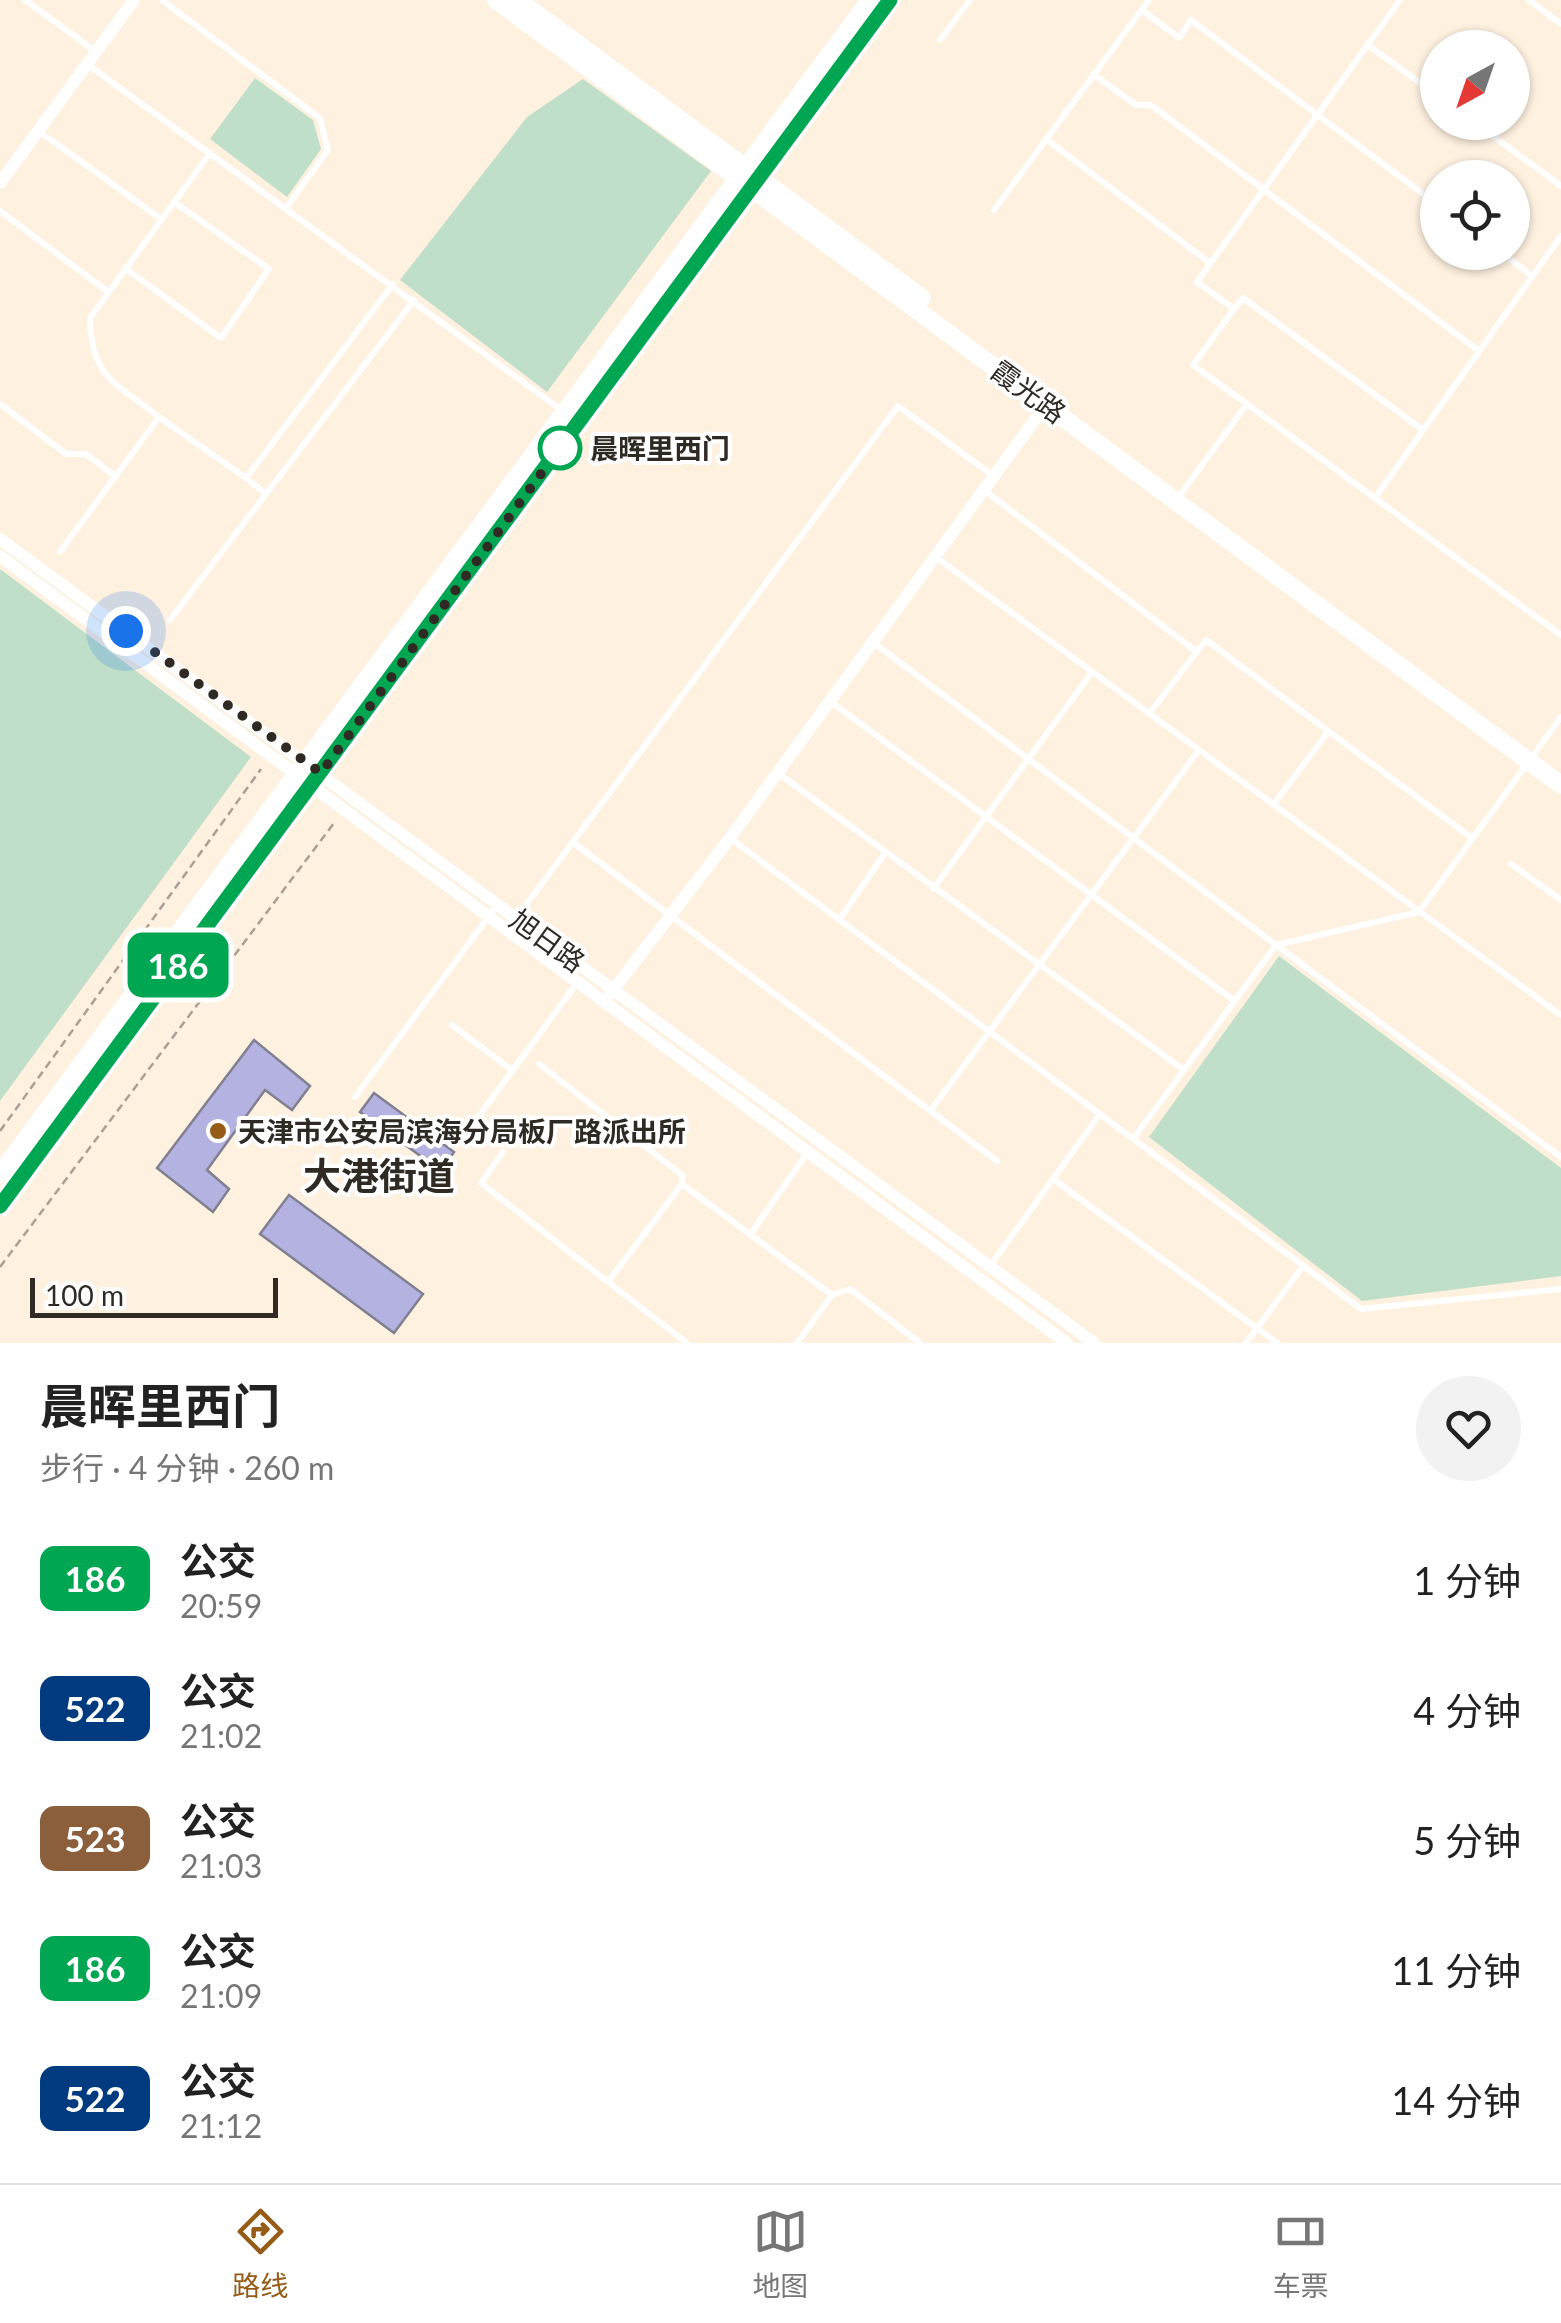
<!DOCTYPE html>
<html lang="zh">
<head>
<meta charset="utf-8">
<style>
  body { margin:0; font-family:Lato,"Noto Sans SC",sans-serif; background:#f2f2f2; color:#222; height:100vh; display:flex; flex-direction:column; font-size:38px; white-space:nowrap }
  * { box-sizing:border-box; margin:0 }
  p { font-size:32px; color:#767676 }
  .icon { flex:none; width:55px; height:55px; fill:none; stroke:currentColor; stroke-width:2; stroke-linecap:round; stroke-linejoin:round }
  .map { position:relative; height:1343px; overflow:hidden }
  .panel { display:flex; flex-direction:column; background:#fff; flex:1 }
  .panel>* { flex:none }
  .badge { padding:0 20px; border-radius:15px; font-size:35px; line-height:65px }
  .needle { width:65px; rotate:220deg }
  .controls { position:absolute; left:1420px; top:30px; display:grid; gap:20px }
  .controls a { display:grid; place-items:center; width:110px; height:110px; border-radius:50%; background:#fff; box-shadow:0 2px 8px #0004; font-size:50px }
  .scale { position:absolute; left:30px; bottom:25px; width:248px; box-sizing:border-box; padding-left:10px; border:5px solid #2f2a24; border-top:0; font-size:28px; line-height:35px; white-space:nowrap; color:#2f2a24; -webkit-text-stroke:8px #fff; paint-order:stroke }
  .you { position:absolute; width:50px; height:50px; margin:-25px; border:8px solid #fff; border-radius:50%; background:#1a73e8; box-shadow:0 0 0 15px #1a73e833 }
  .map>.badge { position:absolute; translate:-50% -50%; box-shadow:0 0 0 5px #fff }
  .round { display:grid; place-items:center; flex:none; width:105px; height:105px; border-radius:52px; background:#f2f2f2 }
  .summary { display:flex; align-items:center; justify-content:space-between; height:170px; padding:0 40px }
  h1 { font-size:48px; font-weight:700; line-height:75px }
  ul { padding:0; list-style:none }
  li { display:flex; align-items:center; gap:30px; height:130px; padding:0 40px }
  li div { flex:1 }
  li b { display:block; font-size:38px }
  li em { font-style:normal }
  li .badge { min-width:110px; font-weight:700; text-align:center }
  .dock { display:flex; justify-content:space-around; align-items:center; height:140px; border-top:2px solid #e0e0e0; background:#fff; font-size:28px; color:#767676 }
  .dock a { display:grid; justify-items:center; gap:5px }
  .dock .active { color:#955c18 }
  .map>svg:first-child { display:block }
  .green { fill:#c0dfc9 }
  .building { fill:#b3b2e0; stroke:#808091; stroke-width:2.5 }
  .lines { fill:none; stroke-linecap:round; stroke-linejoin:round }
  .path { stroke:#a99f93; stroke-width:2.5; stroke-dasharray:8 5; stroke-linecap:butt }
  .service { stroke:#fff; stroke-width:6 }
  .minor { stroke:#fff; stroke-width:12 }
  .tertiary { stroke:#fff; stroke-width:18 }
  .secondary { stroke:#fff; stroke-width:18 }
  .line-casing { stroke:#fff; stroke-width:22 }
  .line { stroke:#00a651; stroke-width:15 }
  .walk { stroke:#2f2a24; stroke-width:10; stroke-dasharray:0 18 }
  .stop-dot { fill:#fff; stroke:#00a651; stroke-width:5 }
  .poi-dot { fill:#955c18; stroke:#fff; stroke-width:4 }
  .labels { text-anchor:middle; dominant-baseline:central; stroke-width:8; stroke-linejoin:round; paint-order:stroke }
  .street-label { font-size:28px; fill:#2f2a24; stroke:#fff }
  .stop-label { font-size:28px; font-weight:bold; fill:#2f2a24; stroke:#fff; text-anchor:start }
  .poi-label { font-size:28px; font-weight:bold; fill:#2f2a24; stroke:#fff; text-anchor:start }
  .district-label { font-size:38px; font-weight:bold; fill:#2f2a24; stroke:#fff }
</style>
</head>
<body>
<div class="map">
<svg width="1561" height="1343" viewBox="0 0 1561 1343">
  <rect width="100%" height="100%" fill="#fef1e0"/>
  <g class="green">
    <path d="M255 78 313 120 321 149 287 197 210 139Z"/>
    <path d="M583 79 711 171 547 392 400 280 527 117Z"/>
    <path d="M0 569 251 757 0 1101Z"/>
    <path d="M1279 956 1561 1168V1276L1362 1301 1149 1137Z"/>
  </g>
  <g class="building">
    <path d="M254 1040 310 1086 292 1110 265 1090 207 1170 229 1189 213 1212 157 1168Z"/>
    <path d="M374 1093 454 1152 441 1171 360 1112Z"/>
    <path d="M289 1195 423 1294 394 1333 260 1234Z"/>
  </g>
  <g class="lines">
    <g class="path">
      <path d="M0 1131 261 769"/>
      <path d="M0 1267 334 823"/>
    </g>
    <g class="service">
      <path d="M25 0 95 51"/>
      <path d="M162 0 320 118 328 150 286 208"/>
      <path d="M1529 0 1561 24"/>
      <path d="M1142 10 1179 38 1191 20 1438 205"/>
      <path d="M940 40 970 0"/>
      <path d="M1368 45 1438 96"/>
      <path d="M87 64 564 412"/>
      <path d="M1093 74 1136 105H1151L1479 351"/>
      <path d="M1474 122 1561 186"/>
      <path d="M40 132 161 219"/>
      <path d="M1046 139 1210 263"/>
      <path d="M994 210 1149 0"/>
      <path d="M0 211 107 291"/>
      <path d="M1501 252 1532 276"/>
      <path d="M125 268 221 338 269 269 174 202"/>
      <path d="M393 284 246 478 266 494 414 300"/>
      <path d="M1234 309 1243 298 1423 430"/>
      <path d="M0 404 66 454H86L116 477"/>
      <path d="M1247 404 1193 365 1234 309 1197 282 1400 0"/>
      <path d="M159 417 246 478"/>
      <path d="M984 490 1197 652"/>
      <path d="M1375 498 1561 236"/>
      <path d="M1177 499 1247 404 1561 635"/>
      <path d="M60 552 159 417C116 383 91 378 90 318L210 153"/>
      <path d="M937 558 1561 1015"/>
      <path d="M170 620 266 494"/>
      <path d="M874 643 1276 945 1419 912 1561 717"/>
      <path d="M830 701 1235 1001"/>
      <path d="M1149 714 1206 640 1472 838"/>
      <path d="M778 773 1184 1070"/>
      <path d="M1273 805 1328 732"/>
      <path d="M730 838 1361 1309 1561 1289"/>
      <path d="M574 843 997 1161"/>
      <path d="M1511 864 1561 900"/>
      <path d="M933 889 1092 672"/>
      <path d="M839 920 885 853"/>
      <path d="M508 929 898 406 992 475"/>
      <path d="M452 1025 513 1071"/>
      <path d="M539 1064 682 1175V1184"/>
      <path d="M355 1097 498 904"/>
      <path d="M931 1110 1199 750"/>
      <path d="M462 1139 577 983"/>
      <path d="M1133 1139 1276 945 1561 1157"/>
      <path d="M503 1152 481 1183 608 1282"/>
      <path d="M1053 1179 1277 1343"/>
      <path d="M750 1235 807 1153"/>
      <path d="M990 1266 1100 1114"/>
      <path d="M832 1295 850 1289 920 1343"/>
      <path d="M687 1343 608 1282 682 1184 832 1295 797 1343"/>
      <path d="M1246 1343 1303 1266"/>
    </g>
    <g class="minor">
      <path d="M0 183 134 0"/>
      <path d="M0 539 1094 1343"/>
      <path d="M0 556 1067 1343"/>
      <path d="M610 994 730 838 1053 395"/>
    </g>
    <g class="tertiary">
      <path d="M496 0 1561 785"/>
      <path d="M518 0 922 298"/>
    </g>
    <g class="secondary">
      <path d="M0 1174 870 0"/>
      <path d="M0 1206 890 0"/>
    </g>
  </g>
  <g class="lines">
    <g class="line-casing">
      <path id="line" d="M0 1206 890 0"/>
    </g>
    <use href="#line" class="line"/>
    <path class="walk" d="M126 631 321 773 560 448"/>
  </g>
  <circle class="stop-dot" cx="560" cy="448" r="20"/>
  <circle class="poi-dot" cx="218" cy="1131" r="10"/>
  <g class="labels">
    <g class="street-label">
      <text transform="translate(1029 391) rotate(36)">霞光路</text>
      <text transform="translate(548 940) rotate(36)">旭日路</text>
    </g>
    <g class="stop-label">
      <text x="590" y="448">晨晖里西门</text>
    </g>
    <g class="poi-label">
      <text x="238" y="1131">天津市公安局滨海分局板厂路派出所</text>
    </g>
    <g class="district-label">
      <text x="379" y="1175">大港街道</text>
    </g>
  </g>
</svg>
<div class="controls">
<a><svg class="needle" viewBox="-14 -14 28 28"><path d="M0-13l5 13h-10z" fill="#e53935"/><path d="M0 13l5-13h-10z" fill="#767676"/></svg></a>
<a><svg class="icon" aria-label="locate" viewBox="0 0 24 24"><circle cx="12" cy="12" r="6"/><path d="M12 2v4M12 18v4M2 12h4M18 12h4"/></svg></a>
</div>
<div class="scale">100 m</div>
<div class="you" style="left:126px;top:631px"></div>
<b class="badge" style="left:178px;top:965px;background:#00a651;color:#fff">186</b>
</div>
<section class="panel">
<div class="summary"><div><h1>晨晖里西门</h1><p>步行 · 4 分钟 · 260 m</p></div><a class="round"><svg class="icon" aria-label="heart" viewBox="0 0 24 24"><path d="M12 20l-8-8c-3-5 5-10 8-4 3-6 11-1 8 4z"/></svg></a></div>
<ul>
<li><span class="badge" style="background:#00a651;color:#fff">186</span><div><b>公交</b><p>20:59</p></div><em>1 分钟</em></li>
<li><span class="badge" style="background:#003b80;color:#fff">522</span><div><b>公交</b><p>21:02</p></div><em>4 分钟</em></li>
<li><span class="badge" style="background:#8b5e3c;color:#fff">523</span><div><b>公交</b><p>21:03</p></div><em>5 分钟</em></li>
<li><span class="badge" style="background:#00a651;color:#fff">186</span><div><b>公交</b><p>21:09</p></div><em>11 分钟</em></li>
<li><span class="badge" style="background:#003b80;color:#fff">522</span><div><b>公交</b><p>21:12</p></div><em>14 分钟</em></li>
</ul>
</section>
<nav class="dock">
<a class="active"><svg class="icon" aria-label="directions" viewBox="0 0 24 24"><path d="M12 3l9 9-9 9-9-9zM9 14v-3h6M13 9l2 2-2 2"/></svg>路线</a>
<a><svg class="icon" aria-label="map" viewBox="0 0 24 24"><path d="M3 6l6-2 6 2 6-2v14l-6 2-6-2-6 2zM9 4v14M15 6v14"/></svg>地图</a>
<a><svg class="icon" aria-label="tickets" viewBox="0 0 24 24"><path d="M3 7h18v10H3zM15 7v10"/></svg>车票</a>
</nav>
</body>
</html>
